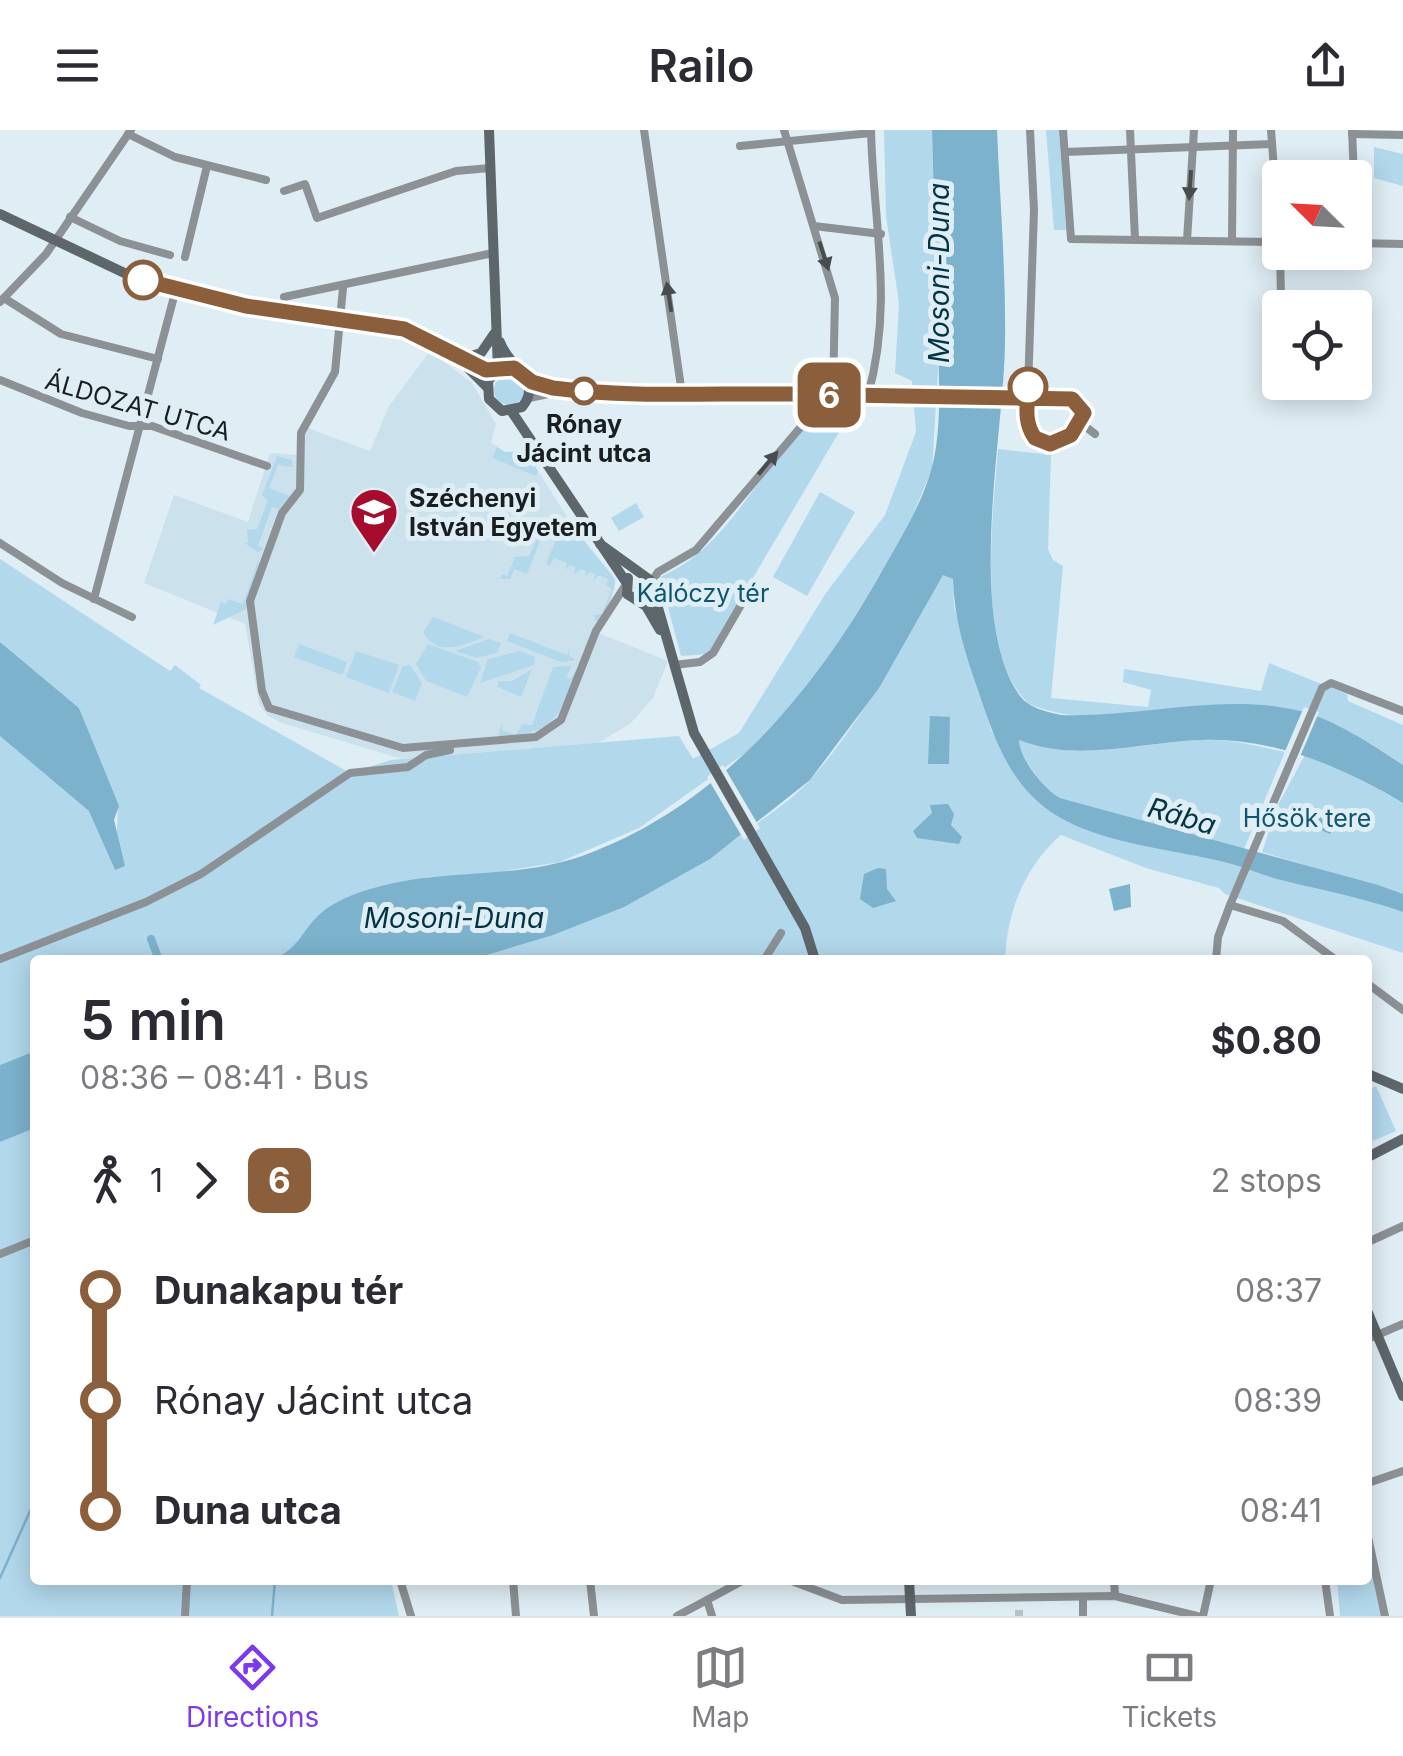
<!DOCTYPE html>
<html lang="en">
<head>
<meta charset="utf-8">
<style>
  body { margin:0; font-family:Inter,sans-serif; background:#f7f7f7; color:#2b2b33; height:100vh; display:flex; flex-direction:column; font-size:38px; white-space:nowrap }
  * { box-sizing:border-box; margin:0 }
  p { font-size:32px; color:#7c7c81 }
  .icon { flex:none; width:55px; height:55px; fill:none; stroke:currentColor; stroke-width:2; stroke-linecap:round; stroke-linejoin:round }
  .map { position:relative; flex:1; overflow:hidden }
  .side { position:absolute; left:30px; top:825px; width:1342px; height:630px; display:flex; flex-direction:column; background:#fff; border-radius:10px; box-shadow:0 5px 25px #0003 }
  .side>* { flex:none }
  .badge { padding:0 20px; border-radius:15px; font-size:35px; line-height:65px }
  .needle { width:65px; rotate:294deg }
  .fabs { position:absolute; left:1262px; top:30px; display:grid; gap:20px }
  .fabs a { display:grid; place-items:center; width:110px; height:110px; border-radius:10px; background:#fff; box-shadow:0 5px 25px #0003; font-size:50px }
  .map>.badge { position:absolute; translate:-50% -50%; box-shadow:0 0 0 5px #fff }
  .legs { display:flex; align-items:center; gap:15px; height:110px; padding:0 50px; font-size:32px }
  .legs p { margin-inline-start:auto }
  .headline { display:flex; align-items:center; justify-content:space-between; height:170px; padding:0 50px }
  h1 { font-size:55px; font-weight:600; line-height:75px }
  ul { padding:0 50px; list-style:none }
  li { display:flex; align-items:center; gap:35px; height:110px; font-size:38px }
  li i { display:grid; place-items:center; width:15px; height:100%; margin:0 12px; background:currentColor }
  li i::after { content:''; width:25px; height:25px; margin:-12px; border:8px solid; border-radius:50%; background:#fff }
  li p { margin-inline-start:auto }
  li:first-child i { background:linear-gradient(#0000 50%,currentColor 0) }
  li:last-child i { background:linear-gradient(currentColor 50%,#0000 0) }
  header { display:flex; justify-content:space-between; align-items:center; height:130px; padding:0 50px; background:#fff; font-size:45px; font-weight:600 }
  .tabs { display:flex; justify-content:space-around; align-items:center; height:140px; border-top:2px solid #e1e1e2; background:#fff; font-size:28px; color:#7c7c81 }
  .tabs a { display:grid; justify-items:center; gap:5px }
  .tabs .selected { color:#7c3aed }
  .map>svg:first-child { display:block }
  .built { fill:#cbe2ed }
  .green { fill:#b2d8ec }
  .water { fill:#7cb2cc }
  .pier { fill:#dfedf5 }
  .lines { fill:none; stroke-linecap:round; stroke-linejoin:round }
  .stream { stroke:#7cb2cc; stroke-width:2.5 }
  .canal { stroke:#7cb2cc; stroke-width:8 }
  .street-tunnel { stroke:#b7c4ca; stroke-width:8; stroke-dasharray:8 4; stroke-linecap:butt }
  .street { stroke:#8b9194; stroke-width:8 }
  .secondary { stroke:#5d666a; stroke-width:10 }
  .street-bridge { stroke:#8b9194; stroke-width:8 }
  .oneway { fill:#474c4e }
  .line-1-casing { stroke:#fff; stroke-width:22 }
  .line-1 { stroke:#8b5e3c; stroke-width:15 }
  .stop-1-dot { fill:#fff; stroke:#8b5e3c; stroke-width:5 }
  .labels { text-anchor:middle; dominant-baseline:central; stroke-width:10; stroke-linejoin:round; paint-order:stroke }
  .street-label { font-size:25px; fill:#191e20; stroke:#dfedf5 }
  .stop-label { font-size:25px; font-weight:bold; fill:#191e20; stroke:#dfedf5 }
  .poi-label { font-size:25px; font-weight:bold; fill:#191e20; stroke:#dfedf5; text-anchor:start }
  .park-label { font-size:25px; fill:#0f5670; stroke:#dfedf5 }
  .water-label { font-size:28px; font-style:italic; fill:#023446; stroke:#dfedf5 }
</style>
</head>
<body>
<header><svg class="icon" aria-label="menu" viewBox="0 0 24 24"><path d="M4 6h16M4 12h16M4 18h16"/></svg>Railo<svg class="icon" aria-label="share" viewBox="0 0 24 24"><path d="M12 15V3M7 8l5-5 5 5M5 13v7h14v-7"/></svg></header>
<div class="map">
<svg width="1403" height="1486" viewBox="0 0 1403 1486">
  <rect width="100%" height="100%" fill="#dfedf5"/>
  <path class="built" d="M430 221 472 253 496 294 491 313 498 316 495 325 538 341 585 415 613 445 614 459 596 502 668 531 653 568 631 593 598 613 402 629 282 593 268 586 259 574 245 494 144 453 174 365 248 392 270 323 299 325 305 297 370 321 389 276Z"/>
  <g class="green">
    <path d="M884 0H932L938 242 932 339 910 392 862 478 810 555 748 621 639 698 560 732 481 745 428 747 317 787 296 819 273 830H35V921L0 935V606L90 681 115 740 118 679 79 578 0 512V429L170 541 175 535 201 555 199 558 350 643 391 630 679 606 693 629 739 603 826 463 885 385 916 302 912 251 895 243 899 173 886 86Z"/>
    <path d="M1046 0H1059L1066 100H1054Z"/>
    <path d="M1374 17 1403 24V56L1374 48Z"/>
    <circle cx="509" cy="260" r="15"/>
    <path d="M829 278 842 281 845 292 708 524 681 526 660 447C740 413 763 318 829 278Z"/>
    <path d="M524 315 538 341 536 346 492 328 497 317 505 322 523 321Z"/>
    <path d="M998 319 1051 325 1048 419 1053 430 1063 436 1051 568 1148 577 1151 560 1123 552 1124 539 1261 561 1269 533 1347 564 1348 571 1403 595V635C1376 618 1324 585 1294 580 1213 565 1094 606 1028 573 975 522 993 386 998 319Z"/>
    <path d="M277 326 292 330 293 337 278 335 269 358 290 366 279 379 272 377 258 416 264 419 258 422 243 412 248 413 247 400 257 399 268 370 262 365Z"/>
    <path d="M820 362 855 382 807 466 773 447Z"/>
    <path d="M636 373 644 387 619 401 611 388Z"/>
    <path d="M565 387 615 449C615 463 605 485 596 492L594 485 602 484 612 459 606 455 608 449 598 445 594 451 595 444 589 442 585 448 586 441 581 439 574 444 575 437 570 435 566 440 567 433 554 428 550 436 546 434Z"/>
    <path d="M534 400 543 403 527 444 514 439 510 449H500L502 444 507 446 515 427 529 426 537 408 532 405Z"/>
    <path d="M258 431 259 434 246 479 213 495 221 472 226 474 228 469 243 474Z"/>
    <path d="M943 444 953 449 954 476 991 600 1017 646 1053 683 1099 701 1225 732 1280 750 1355 764 1403 782V823L1225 764 1219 758 1146 738 1061 705C1024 737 1007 782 1005 830H470C572 799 665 762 751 698 771 683 794 668 811 649 865 588 902 514 943 444Z"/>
    <path d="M433 487 485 507C463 515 437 528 423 502Z"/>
    <path d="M510 503 567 525 570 518 569 525 576 530 561 532 507 511Z"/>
    <path d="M489 509 501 513 497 523 477 528 455 521Z"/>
    <path d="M299 514 347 532 342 545 294 527Z"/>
    <path d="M428 514 478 532 481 537 467 567 426 551 416 534Z"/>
    <path d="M356 521 399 535 389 563 346 547Z"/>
    <path d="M520 521 535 527 534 535 480 553 488 529Z"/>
    <path d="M410 535 422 553 415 571 392 562 403 536Z"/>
    <path d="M571 536 567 547 570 549 579 536C559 584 559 602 503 607L498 605 502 594V600L516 605 522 594 532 595 553 537Z"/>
    <path d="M532 539 521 567 498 557V551H512Z"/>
    <path d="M1019 610C1075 633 1140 613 1199 610 1229 608 1257 616 1285 622L1244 719 1060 668C1042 656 1021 630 1019 610Z"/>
    <path d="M1305 625 1350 643 1403 673V764L1262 722 1278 675Z"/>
    <path d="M1376 956 1396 1001 1373 1011 1368 999V960Z"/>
    <path d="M35 998V1450H391L399 1486H0V1012Z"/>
    <path d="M1368 1426 1383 1486H1340L1337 1450H1368Z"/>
  </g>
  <g class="water">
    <path d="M932 0H997C1000 71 1006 142 1005 213 1004 306 965 488 1020 566 1029 578 1047 582 1061 585 1139 588 1223 562 1300 581 1336 590 1372 615 1403 635V673C1343 637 1273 607 1201 610 1142 612 1076 633 1019 610 1020 629 1042 657 1060 668L1378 755 1403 764V782C1364 768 1326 761 1285 751 1263 746 1242 736 1220 731 1162 717 1078 712 1034 668 1004 639 991 599 978 560 965 524 954 488 953 449L943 445 879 558 810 650 710 729 624 777 553 805 470 830H273C301 816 300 803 320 784 334 771 356 763 374 758 442 738 514 750 582 726 721 676 818 558 886 434 907 397 930 360 936 317 942 275 938 231 937 189 935 126 934 63 932 0Z"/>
    <path d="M0 512 79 578 119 676 114 690 125 736 115 740 89 681 0 606Z"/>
    <path d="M930 586 950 587 949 634H928Z"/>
    <path d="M948 674 954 684 951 695 962 707 959 714 917 708 913 701 932 683 930 675Z"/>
    <path d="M1307 680 1335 693 1330 704 1302 692Z"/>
    <path d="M878 738 886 739 887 759 896 771 873 778 860 769 864 744Z"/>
    <path d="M1130 754 1131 777 1114 781 1109 759Z"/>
    <path d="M35 921V998L0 1012V935Z"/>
  </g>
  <g class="pier">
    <path d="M933 258 1007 260 1006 276 933 274Z"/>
    <path d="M1304 577 1319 582 1299 629 1283 626Z"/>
    <path d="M723 635 760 698 744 710 707 647Z"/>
  </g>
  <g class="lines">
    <g class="stream">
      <path d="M0 1448 35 1370"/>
      <path d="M272 1486 275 1450"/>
    </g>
    <path class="canal" d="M151 809 159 830"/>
    <path class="street-tunnel" d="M1019 1486V1480"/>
    <g class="street">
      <path d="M644 0 682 264"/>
      <path d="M784 0 835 168 833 265"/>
      <path d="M1030 0 1034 80 1027 289 1035 308 1050 314 1075 302 1084 283 1075 270 1049 269"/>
      <path d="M1063 0 1071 109 1280 112"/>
      <path d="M1130 0 1135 109"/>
      <path d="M1271 0 1280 118"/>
      <path d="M1352 0 1354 48"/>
      <path d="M128 4 175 27 266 50"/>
      <path d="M1352 4 1403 5"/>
      <path d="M740 16 871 3"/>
      <path d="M1065 22 1272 14"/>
      <path d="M284 61 305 54 317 88 456 41 490 38"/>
      <path d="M1355 66 1357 113"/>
      <path d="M70 87 120 111 170 125"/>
      <path d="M814 96 881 104"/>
      <path d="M1187 110 1194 0"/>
      <path d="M1232 111 1233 0"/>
      <path d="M1355 113 1403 114"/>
      <path d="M1280 122 1281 168"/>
      <path d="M185 127 207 36"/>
      <path d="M343 158 335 242 301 303 300 360 282 383 250 471 262 561 269 578 403 618 536 607 561 590 596 501 625 456"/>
      <path d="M284 167 493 123"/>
      <path d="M4 168 61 204 158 229"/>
      <path d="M0 172 46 124 131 0"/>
      <path d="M0 250 82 283 129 296H152L267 336"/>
      <path d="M529 251 573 261 905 266"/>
      <path d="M868 265C894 172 873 93 871 0"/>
      <path d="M529 268 558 262"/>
      <path d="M1081 293 1095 304"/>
      <path d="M0 413 62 453 132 487"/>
      <path d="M651 453 658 442 696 420 828 265"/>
      <path d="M94 469 176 159"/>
      <path d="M674 535 700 532 713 523 752 456"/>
      <path d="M1230 775 1283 791 1336 830"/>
      <path d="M0 829 146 772 201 744 350 643 408 637 426 625 450 620"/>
      <path d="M764 830 781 803"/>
      <path d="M1216 830 1218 807 1230 775 1322 558 1331 553 1403 581"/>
      <path d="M1368 854 1403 880"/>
      <path d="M1368 1112 1403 1096"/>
      <path d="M0 1124 35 1110"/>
      <path d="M1368 1209 1403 1194"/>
      <path d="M1368 1353 1403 1341"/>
      <path d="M1368 1407 1385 1486"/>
      <path d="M400 1450 411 1486"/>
      <path d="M513 1450 516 1486"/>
      <path d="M590 1450 594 1486"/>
      <path d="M789 1450 842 1470 1115 1466 1197 1486"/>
      <path d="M1114 1450 1115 1466"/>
      <path d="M1325 1450 1330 1486"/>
      <path d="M707 1470 744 1450"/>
      <path d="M185 1486 187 1450"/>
      <path d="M677 1486 707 1470 712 1486"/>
      <path d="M1083 1486V1467"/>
      <path d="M1203 1486 1211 1450"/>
    </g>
    <g class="secondary">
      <path d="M489 0 498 240"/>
      <path d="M0 84 135 148 246 176 418 204 457 227 487 257"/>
      <path d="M500 212C508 237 544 251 522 277L502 281 489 269 488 251 498 240 514 238"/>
      <path d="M462 229 481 223 494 204"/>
      <path d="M512 282 626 452"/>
      <path d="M600 414 650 450 694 603 805 798 815 830"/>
      <path d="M628 448 627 464 646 476 660 500"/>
      <path d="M1368 944 1403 959"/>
      <path d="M1368 1027 1403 1009"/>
      <path d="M1368 1183 1403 1266"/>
      <path d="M909 1450 911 1486"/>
    </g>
    <path class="street-bridge" d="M905 266 1049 269"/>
  </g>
  <defs><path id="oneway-solid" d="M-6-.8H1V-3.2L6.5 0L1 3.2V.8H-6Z" transform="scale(2.5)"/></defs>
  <g class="oneway">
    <use href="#oneway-solid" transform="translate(1190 55) rotate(94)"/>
    <use href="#oneway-solid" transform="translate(824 126) rotate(72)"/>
    <use href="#oneway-solid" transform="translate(669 167) rotate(-99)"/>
    <use href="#oneway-solid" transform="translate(768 333) rotate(-50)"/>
  </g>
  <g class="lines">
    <g class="line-1-casing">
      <path id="line-1" d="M143 150 246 176 404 199 486 240 514 238 532 252 553 258C631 268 711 263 790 264 884 265 978 268 1072 269L1084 283 1071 305 1050 314 1035 308C1024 293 1027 277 1028 259V257"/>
    </g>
    <use href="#line-1" class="line-1"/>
  </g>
  <defs>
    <g id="university-pin" transform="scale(2.5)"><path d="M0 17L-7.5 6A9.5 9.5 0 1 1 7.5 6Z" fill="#a60c2d" stroke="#dfedf5"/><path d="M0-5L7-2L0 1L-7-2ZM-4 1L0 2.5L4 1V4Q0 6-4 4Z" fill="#fff"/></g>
  </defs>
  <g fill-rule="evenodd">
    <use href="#university-pin" x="374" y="382"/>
  </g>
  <g class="stop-1-dot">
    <circle cx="143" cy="150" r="18"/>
    <circle cx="1028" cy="257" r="18"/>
    <circle cx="584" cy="261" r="12"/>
  </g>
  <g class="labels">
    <g class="street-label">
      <text transform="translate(138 276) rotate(16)">ÁLDOZAT UTCA</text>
    </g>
    <g class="stop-label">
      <text x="584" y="294">Rónay<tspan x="584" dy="29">Jácint utca</tspan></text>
    </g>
    <g class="poi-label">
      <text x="409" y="368">Széchenyi<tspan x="409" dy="29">István Egyetem</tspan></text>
    </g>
    <g class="park-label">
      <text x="703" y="463">Kálóczy tér</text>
      <text x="1307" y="688">Hősök tere</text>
    </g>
    <g class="water-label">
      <text transform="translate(939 143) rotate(-90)">Mosoni-Duna</text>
      <text transform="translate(1182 686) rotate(16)">Rába</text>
      <text x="454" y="788">Mosoni-Duna</text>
    </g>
  </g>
</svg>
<div class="fabs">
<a><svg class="needle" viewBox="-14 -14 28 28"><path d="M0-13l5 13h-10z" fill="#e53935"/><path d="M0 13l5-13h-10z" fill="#7c7c81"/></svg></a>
<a><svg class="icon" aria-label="locate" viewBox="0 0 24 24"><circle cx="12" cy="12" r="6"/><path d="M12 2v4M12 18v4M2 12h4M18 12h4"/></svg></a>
</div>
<b class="badge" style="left:829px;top:265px;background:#8b5e3c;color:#fff">6</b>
<section class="side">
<div class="headline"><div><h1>5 min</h1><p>08:36 – 08:41 · Bus</p></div><b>$0.80</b></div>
<div class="legs"><svg class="icon" aria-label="walk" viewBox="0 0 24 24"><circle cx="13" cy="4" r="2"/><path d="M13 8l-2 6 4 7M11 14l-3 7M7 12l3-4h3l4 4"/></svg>1<svg class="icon" aria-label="forward" viewBox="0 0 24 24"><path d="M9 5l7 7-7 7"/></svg><b class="badge" style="background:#8b5e3c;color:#fff">6</b><p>2 stops</p></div>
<ul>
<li><i style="color:#8b5e3c"></i><b>Dunakapu tér</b><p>08:37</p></li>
<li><i style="color:#8b5e3c"></i><span>Rónay Jácint utca</span><p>08:39</p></li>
<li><i style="color:#8b5e3c"></i><b>Duna utca</b><p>08:41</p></li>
</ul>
</section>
</div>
<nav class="tabs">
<a class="selected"><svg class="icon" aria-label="directions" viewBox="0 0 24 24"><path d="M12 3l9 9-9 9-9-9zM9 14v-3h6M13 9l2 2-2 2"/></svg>Directions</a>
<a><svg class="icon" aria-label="map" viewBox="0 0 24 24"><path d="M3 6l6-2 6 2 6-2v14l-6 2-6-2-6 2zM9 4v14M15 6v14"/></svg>Map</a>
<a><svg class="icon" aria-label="tickets" viewBox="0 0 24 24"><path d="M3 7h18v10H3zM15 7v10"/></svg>Tickets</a>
</nav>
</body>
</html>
